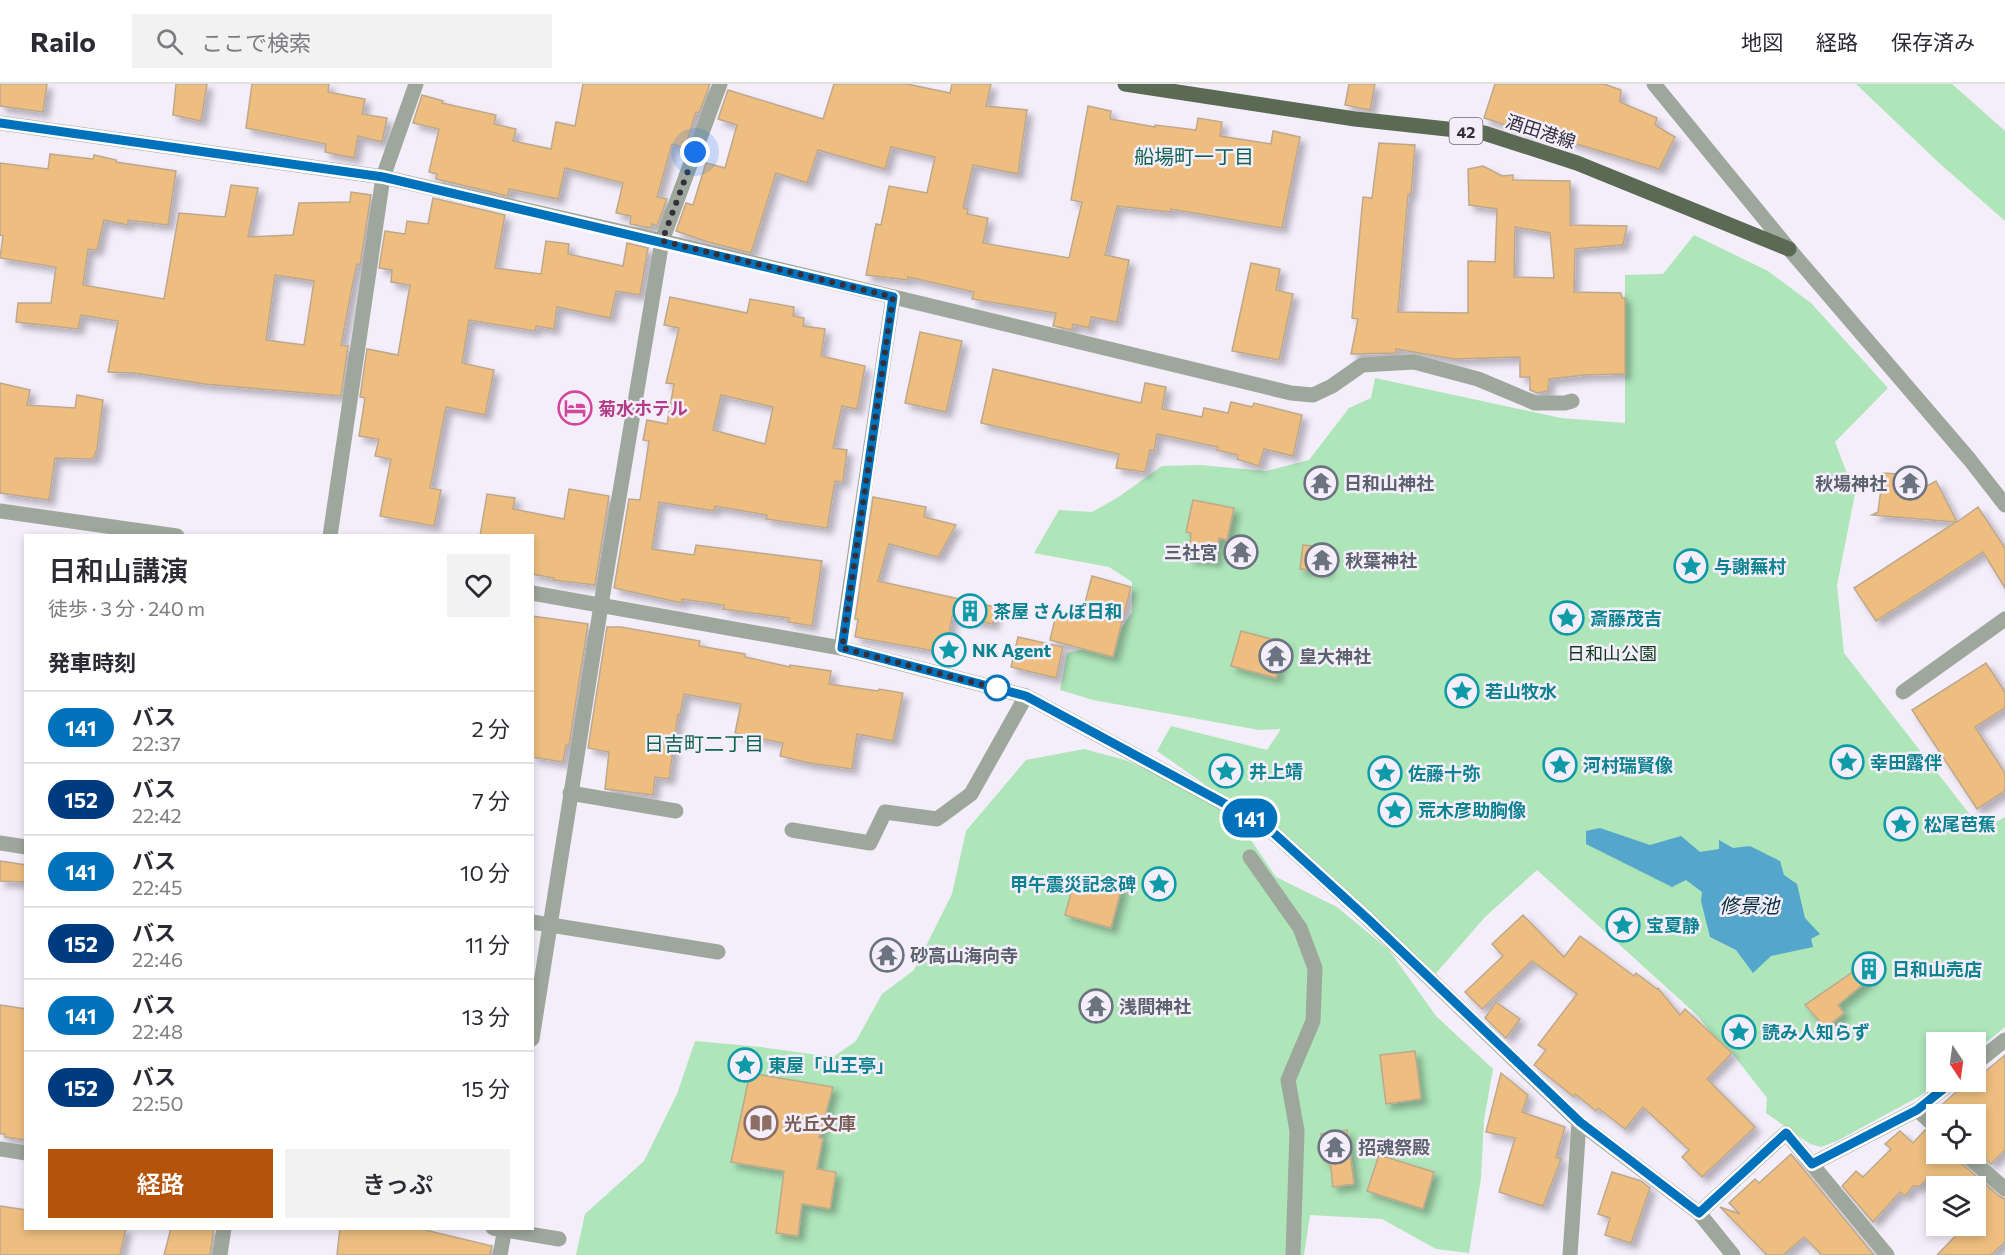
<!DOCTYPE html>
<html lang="ja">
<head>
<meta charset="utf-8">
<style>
  body { margin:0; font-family:Commissioner,"Noto Sans JP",sans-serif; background:#f2f2f3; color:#2b2b33; height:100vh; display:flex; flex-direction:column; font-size:22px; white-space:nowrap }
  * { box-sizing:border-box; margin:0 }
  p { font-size:20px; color:#7c7c81 }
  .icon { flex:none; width:33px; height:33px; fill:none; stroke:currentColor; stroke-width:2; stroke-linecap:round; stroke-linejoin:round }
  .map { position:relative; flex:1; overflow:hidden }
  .details { position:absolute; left:24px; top:450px; width:510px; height:696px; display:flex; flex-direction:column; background:#fff; border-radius:0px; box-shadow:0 3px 9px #0003 }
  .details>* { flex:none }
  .badge { padding:0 12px; border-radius:20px; font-size:21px; line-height:39px }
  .needle { width:39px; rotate:167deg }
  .tools { position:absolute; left:1926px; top:948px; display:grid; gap:12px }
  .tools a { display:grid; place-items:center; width:60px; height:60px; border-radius:0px; background:#fff; box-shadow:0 3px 9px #0003; font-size:30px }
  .you { position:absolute; width:30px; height:30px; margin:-15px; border:4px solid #fff; border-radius:50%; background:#1a73e8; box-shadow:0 0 0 9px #1a73e833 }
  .map>.badge { position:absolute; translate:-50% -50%; box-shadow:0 0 0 3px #fff }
  h2 { padding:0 24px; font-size:22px; line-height:54px }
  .round { display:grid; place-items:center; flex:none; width:63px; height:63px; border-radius:0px; background:#f2f2f3 }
  .overview { display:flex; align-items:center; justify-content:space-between; height:102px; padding:0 24px }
  h1 { font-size:28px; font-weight:600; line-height:45px }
  .button { display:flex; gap:12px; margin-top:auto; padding:12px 24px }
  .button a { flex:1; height:69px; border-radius:0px; background:#b45309; color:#fff; font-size:24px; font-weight:600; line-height:69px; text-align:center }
  .button a+a { background:#f2f2f3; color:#2b2b33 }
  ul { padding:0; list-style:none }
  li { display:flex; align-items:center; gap:18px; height:72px; padding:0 24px; border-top:2px solid #e1e1e2 }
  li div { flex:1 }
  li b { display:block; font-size:22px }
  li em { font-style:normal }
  li .badge { min-width:66px; font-weight:700; text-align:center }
  header { display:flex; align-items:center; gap:36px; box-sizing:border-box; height:84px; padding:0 30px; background:#fff; border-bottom:2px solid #e1e1e2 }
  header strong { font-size:28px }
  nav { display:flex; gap:33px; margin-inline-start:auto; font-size:21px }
  .search { width:420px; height:54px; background:#f2f2f3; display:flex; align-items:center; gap:15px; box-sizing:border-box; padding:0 21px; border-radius:0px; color:#7c7c81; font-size:22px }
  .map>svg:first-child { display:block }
  .green { fill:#aee5b9 }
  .water { fill:#55a6cc }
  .building { fill:#edbe7f; stroke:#bea88d; stroke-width:1.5; fill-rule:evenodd; filter:url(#shadow) }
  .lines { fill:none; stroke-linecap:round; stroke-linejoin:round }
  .minor { stroke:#9ea79b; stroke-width:15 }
  .major { stroke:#5b6a54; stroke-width:15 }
  .line-casing { stroke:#fff; stroke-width:14 }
  .line { stroke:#0072bc; stroke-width:9 }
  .walk { stroke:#342f3b; stroke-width:6; stroke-dasharray:0 10.8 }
  .stop-dot { fill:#fff; stroke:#0072bc; stroke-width:3 }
  .labels { text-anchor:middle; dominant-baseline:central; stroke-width:5; stroke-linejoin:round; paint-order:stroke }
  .shield { fill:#f4eefb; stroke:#6e6875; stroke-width:1.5 }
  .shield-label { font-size:16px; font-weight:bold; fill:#342f3b }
  .street-label { font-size:18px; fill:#342f3b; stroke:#f4eefb }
  .hotel-label { font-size:18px; font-weight:bold; fill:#b23c85; stroke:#f4eefb; text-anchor:start }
  .worship-label { font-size:18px; font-weight:bold; fill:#5b616d; stroke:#f4eefb; text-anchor:start }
  .culture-label { font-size:18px; font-weight:bold; fill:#0d838f; stroke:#f4eefb; text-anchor:start }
  .park-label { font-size:18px; fill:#0d3c1c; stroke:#f4eefb }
  .education-label { font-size:18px; font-weight:bold; fill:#785e54; stroke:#f4eefb; text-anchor:start }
  .neighbourhood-label { font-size:20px; fill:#116453; stroke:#f4eefb }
  .water-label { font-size:20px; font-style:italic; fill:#082e3e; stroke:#f4eefb }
</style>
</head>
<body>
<header>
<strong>Railo</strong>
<div class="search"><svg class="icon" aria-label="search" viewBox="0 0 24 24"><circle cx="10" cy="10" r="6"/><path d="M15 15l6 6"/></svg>ここで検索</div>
<nav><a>地図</a><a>経路</a><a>保存済み</a></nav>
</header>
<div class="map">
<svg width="2005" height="1171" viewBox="0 0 2005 1171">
  <defs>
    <filter id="shadow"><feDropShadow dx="5.5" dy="5.5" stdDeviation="3" flood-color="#0004"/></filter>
  </defs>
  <rect width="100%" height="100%" fill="#f4eefb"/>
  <g class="green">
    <path d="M1856 0H1952L2005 47V137L1937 77Z"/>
    <path d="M1694 151 1768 187 1811 219 1888 304 1835 358 1855 410 1837 501 1844 569 1982 746 2005 733V943L1976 967V958H1936L1938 998 1920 1012 1837 1057 1821 1063 1810 1060 1766 1029 1767 1014 1732 969 1712 950 1698 932 1537 786 1485 833 1431 895 1286 757 1157 667 1171 642 1267 666 1281 645 1259 646 1093 616 1060 606 1067 569 1112 558 1132 528V498L1109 483 1034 469 1059 426 1092 428 1117 414 1162 382 1200 381 1266 387 1309 376 1349 324 1371 314 1375 294 1561 334 1625 339V191L1663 190Z"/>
    <path d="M1084 665 1125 676 1199 708 1242 743 1276 793 1337 823 1389 866 1436 932 1493 985 1484 1036 1481 1094 1469 1169 1436 1165 1382 1135 1310 1131 1304 1171H576L585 1130 644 1077 677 1010 695 957 761 963 833 973 856 957 882 910 914 886 952 810 966 747 1026 676Z"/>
  </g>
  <path class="water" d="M1600 744 1650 761 1681 752 1700 768 1719 765V756L1733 764 1750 762 1780 777 1784 791 1797 800 1805 834 1820 850 1811 855 1813 863 1771 872 1753 889 1736 866 1710 853 1701 817 1702 808 1686 796 1672 803 1586 760V747Z"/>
  <g class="building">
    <path d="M0 0H47L43 28 0 22Z"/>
    <path d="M176 0H207L201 37 173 31Z"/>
    <path d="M252 0H329L328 8 365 15 362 30 387 34 382 58 358 52 354 74 325 68 326 60 246 44Z"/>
    <path d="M583 0H710L699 29 696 28 685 64 672 60 657 113 667 115 657 142 652 140 651 144 630 140 631 132 616 129 623 99 565 84 558 115 509 105 508 112 436 95 437 90 429 88 439 45 413 39 422 11 443 17 442 19 496 31 494 40 516 45 513 57 551 65 556 38 575 42Z"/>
    <path d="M834 0H907L950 9 952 0H991L986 22 1027 26 1018 90 973 81 963 124 968 125 967 130 988 134 983 159 1069 174 1082 118 1071 116 1088 22 1111 27 1110 35 1155 43V41L1196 46 1198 34 1222 38 1220 52 1271 60 1273 47 1300 53 1282 144 1171 125 1170 128 1117 122 1105 171 1129 176 1117 238 1091 233 1089 244 1073 240 1072 246 1053 242 1056 229 972 215 974 208 908 193V196L866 191 876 140 881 141 889 102 927 109 935 73 891 63 885 85 818 66 807 99 776 89 751 169 708 158 676 147 686 119 693 121 706 79 725 84 737 41 718 35 728 6 823 35Z"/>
    <path d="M1349 0H1375L1370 26 1345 21Z"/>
    <path d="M1495 0H1604L1621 6 1620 18 1657 34 1655 41 1675 53 1659 85 1537 48 1536 50 1484 34Z"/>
    <path d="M1379 59 1415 61 1411 110H1408L1398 228 1468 229V177L1495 178 1497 125 1469 121 1468 85 1483 82 1502 92 1513 91V96L1570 97V141L1627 142 1623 161 1575 165 1574 208 1621 209 1622 214H1625V290L1584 291 1549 295 1548 307 1537 309 1530 306V293H1520V273L1454 275 1396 265V269L1351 270 1358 235 1352 234 1363 113 1372 114ZM1515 143 1550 149 1554 194 1514 193Z"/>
    <path d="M50 70 93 75 94 71 116 76V78L176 87 168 141 128 136V141L104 136 97 166 88 165 83 201 164 215 179 129 225 133 231 101 258 104 248 153 293 151 299 119 350 118 351 108 371 111 360 181 357 180 352 203 341 261 348 262 341 312 204 300 134 289 108 288 118 237 81 231 78 245 16 238 18 219H51L56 183 0 174 3 152 0 151V79L48 85ZM275 191 314 197 304 261 266 256Z"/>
    <path d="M433 114 505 131 495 184 541 190 546 157 569 160 568 170 623 182 627 159 648 164 640 211 616 207 610 234 557 223 554 245 536 242 535 247 469 236 462 279 494 286 485 331 446 323 430 404 441 406 434 442 380 432 391 375 375 372 379 355 359 352 365 314 360 313 367 265 398 271 410 201 391 198 392 186 379 184 385 147 405 150 407 137 428 140Z"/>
    <path d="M1251 179 1280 185 1276 206 1293 210 1279 276 1232 267Z"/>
    <path d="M670 213 747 229 750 215 794 223 793 232 804 234 803 242 825 245 821 272 865 282 857 325 842 322 833 364 847 366 843 398 835 397 827 444 766 435 767 431 715 422 714 427 659 418 652 465 694 471 696 461 822 477 812 542 788 538 789 534 723 525 724 521 682 515V519L614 504 629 415 640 416 649 357 643 356 647 336 667 340 674 300 666 299 679 244 664 241ZM721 311 773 323 765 360 713 346Z"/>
    <path d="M920 248 962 257 946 328 905 319Z"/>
    <path d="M993 285 1141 319 1145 299 1166 303 1162 325 1202 333 1204 324 1228 329 1231 318 1252 323 1254 319 1302 331 1293 372 1264 365 1259 382 1237 375 1238 371 1217 366 1218 363 1157 350 1154 367 1150 366 1145 388 1116 384 1119 370 981 339Z"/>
    <path d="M0 299 30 306 27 321 75 324 77 311 103 316 97 365 93 375 55 374 49 416 0 409Z"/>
    <path d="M1883 389 1912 391 1908 412 1936 397 1957 438 1978 423 2005 464V504L1983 468 1876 537 1854 504 1956 438 1872 431 1878 428Z"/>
    <path d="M569 405 609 412 595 501 553 496 554 494 532 490V452H480L487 410 515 414 513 425 564 435Z"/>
    <path d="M873 413 926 423 924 433 956 441 938 473 889 460 878 497 996 523 993 540 952 532 946 569 855 553 858 535H855Z"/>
    <path d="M1193 416 1234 424 1227 456 1219 454 1216 477 1189 474 1191 449 1186 448Z"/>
    <path d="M1303 461 1330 464 1327 488 1300 485Z"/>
    <path d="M1092 492 1131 503 1113 573 1050 556 1057 527 1081 534Z"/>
    <path d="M532 532 588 540 569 661H566L563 678 532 673Z"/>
    <path d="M607 543H621L700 557 699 562 745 570V573L790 583V581L831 587 829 600 878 607 879 605 903 609 893 657 857 650 852 685 809 679 780 672 783 659 735 649 741 620 684 610 680 631 678 630 669 695 655 693 653 711 605 705 609 668 588 664Z"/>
    <path d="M1241 547 1286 559 1276 594 1231 582Z"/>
    <path d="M1018 553 1063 563 1056 594 1011 583Z"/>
    <path d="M1986 579 2005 608V624L1975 643 2005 689V707L1977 725 1912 626Z"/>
    <path d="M0 777 26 781V798L0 797Z"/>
    <path d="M1076 791 1122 803 1111 844 1065 831Z"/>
    <path d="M1523 831 1564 873 1580 852 1634 892 1636 889 1657 905 1658 904 1680 931 1685 925 1732 969 1707 995 1755 1043 1702 1093 1682 1073 1689 1066 1643 1023 1625 1045 1598 1024 1596 1027 1575 1010 1574 1013 1534 981 1546 966 1538 961 1577 910 1532 877 1482 925 1465 908 1503 872 1492 860Z"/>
    <path d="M1863 881 1872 893 1838 921 1844 929 1826 944 1805 921Z"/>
    <path d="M1496 918 1520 935 1506 954 1485 934Z"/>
    <path d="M0 921 26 925V1056L5 1053V1050H0Z"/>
    <path d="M1415 967 1421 1015 1386 1020 1380 971Z"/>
    <path d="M2005 971V1066L1991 1080 1976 1066V1030H1937L1934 1028 1956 1008 1972 998H1976V995Z"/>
    <path d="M750 989 833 1003 819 1054H823L817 1085 836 1088 830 1125 802 1120 798 1152 776 1149 784 1087 731 1078Z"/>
    <path d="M1501 989 1528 1011 1522 1028 1565 1043 1556 1073 1561 1075 1543 1122 1499 1108 1515 1054 1486 1048Z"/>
    <path d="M1347 1046 1354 1100 1333 1103 1330 1076 1324 1077 1321 1050Z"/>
    <path d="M1925 1046 1930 1051 1936 1052V1070H1955L1959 1077 1999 1112 2005 1115V1158L1991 1171H1937L1965 1142H1976V1102H1934L1927 1095 1920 1102H1913L1905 1112 1900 1108 1873 1138 1842 1102 1856 1087 1863 1093 1891 1065 1885 1060 1900 1047 1913 1059Z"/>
    <path d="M1791 1070 1874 1171H1822L1804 1153 1783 1171H1767L1720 1123 1740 1130 1729 1119 1755 1095 1759 1099Z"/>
    <path d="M1379 1071 1434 1088 1423 1125 1367 1107Z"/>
    <path d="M1612 1088 1641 1097 1650 1104 1631 1159 1605 1151 1610 1134 1598 1130Z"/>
    <path d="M0 1122 26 1126V1144H126L120 1171H0Z"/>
    <path d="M171 1144H214L210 1171H164Z"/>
    <path d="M340 1144H417L492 1162 490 1171H337Z"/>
  </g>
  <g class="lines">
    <g class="minor">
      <path d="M1654 0 1789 165 1970 376 2005 421"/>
      <path d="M0 39 383 93 662 157 1291 309 1313 311 1332 302 1362 281 1414 278 1478 295 1535 319H1565L1572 317"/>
      <path d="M0 427 177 452"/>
      <path d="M330 452 383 93 416 0"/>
      <path d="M532 509 841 564 1026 612 1258 738 1266 742 1369 836 1579 1038 1699 1129 1733 1171"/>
      <path d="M841 564 893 213"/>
      <path d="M1903 608 2005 535"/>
      <path d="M570 709 676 727"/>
      <path d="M792 746 870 759 885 728 937 735 971 710 1026 612"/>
      <path d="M0 759 26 763"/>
      <path d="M1250 773 1300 844 1315 884 1313 937 1288 996 1297 1047 1293 1171"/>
      <path d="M532 838 718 868"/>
      <path d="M532 955 601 521 662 157 720 0"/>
      <path d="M1976 979 2005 956"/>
      <path d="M1917 1026 1936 1043"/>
      <path d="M0 1065 26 1069"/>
      <path d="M1965 1070 2005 1105"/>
      <path d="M1812 1080 1917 1026 1952 998"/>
      <path d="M1699 1129 1786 1049 1887 1171"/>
      <path d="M493 1144 559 1155"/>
      <path d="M220 1171 224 1144"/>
      <path d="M500 1171 505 1144"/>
      <path d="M1570 1171 1579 1038"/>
    </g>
    <path class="major" d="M1125 0 1355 35 1484 49 1577 79 1789 165"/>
  </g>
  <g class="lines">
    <g class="line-casing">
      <path id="line" d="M0 39 383 93 893 213 842 564 1026 612 1266 742 1369 836 1580 1038 1699 1129 1786 1049 1812 1080 1917 1026 1952 998"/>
    </g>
    <use href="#line" class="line"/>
    <path class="walk" d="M695 68 662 157 893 213 842 564 1003 606 997 604"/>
  </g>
  <defs>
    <g id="hotel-ring" transform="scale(1.725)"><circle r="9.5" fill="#f4eefb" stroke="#d1479c" stroke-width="1.5"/><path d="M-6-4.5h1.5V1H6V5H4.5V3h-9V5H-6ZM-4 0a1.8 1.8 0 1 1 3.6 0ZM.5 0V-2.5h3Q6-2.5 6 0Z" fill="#d1479c"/></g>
    <g id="temple-ring" transform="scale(1.725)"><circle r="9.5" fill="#f4eefb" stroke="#6b7280" stroke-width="1.5"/><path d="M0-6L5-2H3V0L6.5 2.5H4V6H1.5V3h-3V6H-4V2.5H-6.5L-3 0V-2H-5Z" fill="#6b7280"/></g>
    <g id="sight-ring" transform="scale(1.725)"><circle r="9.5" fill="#f4eefb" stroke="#0f9aa8" stroke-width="1.5"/><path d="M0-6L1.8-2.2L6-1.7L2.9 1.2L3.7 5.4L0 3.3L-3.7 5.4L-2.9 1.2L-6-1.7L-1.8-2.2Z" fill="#0f9aa8"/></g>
    <g id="building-ring" transform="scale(1.725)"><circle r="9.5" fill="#f4eefb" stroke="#0f9aa8" stroke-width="1.5"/><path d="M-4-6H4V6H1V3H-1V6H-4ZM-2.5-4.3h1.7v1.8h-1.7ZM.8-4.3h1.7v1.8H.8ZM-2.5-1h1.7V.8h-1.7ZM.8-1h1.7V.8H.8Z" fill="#0f9aa8"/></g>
    <g id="library-ring" transform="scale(1.725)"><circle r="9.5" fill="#f4eefb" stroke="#8d6e63" stroke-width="1.5"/><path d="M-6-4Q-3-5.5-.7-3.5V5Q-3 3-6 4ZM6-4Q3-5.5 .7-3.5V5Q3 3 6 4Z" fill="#8d6e63"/></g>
  </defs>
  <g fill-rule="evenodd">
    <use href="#hotel-ring" x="575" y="324"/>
    <use href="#temple-ring" x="1321" y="399"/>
    <use href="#temple-ring" x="1910" y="399"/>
    <use href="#temple-ring" x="1241" y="468"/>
    <use href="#temple-ring" x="1322" y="476"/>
    <use href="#sight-ring" x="1691" y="482"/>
    <use href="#building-ring" x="970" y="527"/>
    <use href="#sight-ring" x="1567" y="534"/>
    <use href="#sight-ring" x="949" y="566"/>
    <use href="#temple-ring" x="1276" y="572"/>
    <use href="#sight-ring" x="1462" y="607"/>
    <use href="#sight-ring" x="1847" y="678"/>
    <use href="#sight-ring" x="1560" y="681"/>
    <use href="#sight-ring" x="1226" y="687"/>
    <use href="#sight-ring" x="1385" y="689"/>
    <use href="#sight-ring" x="1395" y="726"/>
    <use href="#sight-ring" x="1901" y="740"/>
    <use href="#sight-ring" x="1159" y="800"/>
    <use href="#sight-ring" x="1623" y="841"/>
    <use href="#temple-ring" x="887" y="871"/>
    <use href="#building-ring" x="1869" y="885"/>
    <use href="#temple-ring" x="1096" y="922"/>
    <use href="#sight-ring" x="1739" y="948"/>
    <use href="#sight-ring" x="745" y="981"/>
    <use href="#library-ring" x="761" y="1039"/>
    <use href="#temple-ring" x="1335" y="1063"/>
  </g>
  <circle class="stop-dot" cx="997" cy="604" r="12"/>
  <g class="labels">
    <rect class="shield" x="1449.5" y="34" width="33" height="26" rx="4.5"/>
    <g class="shield-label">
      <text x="1466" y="47">42</text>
    </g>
    <g class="street-label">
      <text transform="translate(1541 47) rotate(18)">酒田港線</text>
    </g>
    <g class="hotel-label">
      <text x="598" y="324">菊水ホテル</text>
    </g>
    <g class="worship-label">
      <text x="1344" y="399">日和山神社</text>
      <text x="1887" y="399" text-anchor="end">秋場神社</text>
      <text x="1218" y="468" text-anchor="end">三社宮</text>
      <text x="1345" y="476">秋葉神社</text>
      <text x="1299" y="572">皇大神社</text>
      <text x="910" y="871">砂高山海向寺</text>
      <text x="1119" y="922">浅間神社</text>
      <text x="1358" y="1063">招魂祭殿</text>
    </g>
    <g class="culture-label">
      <text x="1714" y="482">与謝蕪村</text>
      <text x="993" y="527">茶屋 さんぽ日和</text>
      <text x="1590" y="534">斎藤茂吉</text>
      <text x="972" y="566">NK Agent</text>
      <text x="1485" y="607">若山牧水</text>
      <text x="1870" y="678">幸田露伴</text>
      <text x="1583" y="681">河村瑞賢像</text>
      <text x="1249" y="687">井上靖</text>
      <text x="1408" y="689">佐藤十弥</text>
      <text x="1418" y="726">荒木彦助胸像</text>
      <text x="1924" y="740">松尾芭蕉</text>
      <text x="1136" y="800" text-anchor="end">甲午震災記念碑</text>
      <text x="1646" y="841">宝夏静</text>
      <text x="1892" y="885">日和山売店</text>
      <text x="1762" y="948">読み人知らず</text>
      <text x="768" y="981">東屋「山王亭」</text>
    </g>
    <g class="park-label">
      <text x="1612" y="569">日和山公園</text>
    </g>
    <g class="education-label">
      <text x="784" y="1039">光丘文庫</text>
    </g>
    <g class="neighbourhood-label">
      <text x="1194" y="72">船場町一丁目</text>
      <text x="704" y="659">日吉町二丁目</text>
    </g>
    <g class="water-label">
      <text x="1749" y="821">修景池</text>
    </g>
  </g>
</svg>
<div class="tools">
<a><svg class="needle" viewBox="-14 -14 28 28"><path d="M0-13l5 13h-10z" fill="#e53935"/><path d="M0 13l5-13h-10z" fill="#7c7c81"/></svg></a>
<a><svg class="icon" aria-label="locate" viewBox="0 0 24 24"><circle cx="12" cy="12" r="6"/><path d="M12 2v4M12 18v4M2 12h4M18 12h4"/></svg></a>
<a><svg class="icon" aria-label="layers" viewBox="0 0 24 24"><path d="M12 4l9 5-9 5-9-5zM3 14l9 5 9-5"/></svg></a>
</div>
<div class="you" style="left:695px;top:68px"></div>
<b class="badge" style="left:1250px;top:734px;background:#0072bc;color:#fff">141</b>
<section class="details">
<div class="overview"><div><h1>日和山講演</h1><p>徒歩 · 3 分 · 240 m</p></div><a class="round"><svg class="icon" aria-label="heart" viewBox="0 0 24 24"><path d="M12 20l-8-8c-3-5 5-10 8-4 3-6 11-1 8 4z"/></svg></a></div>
<h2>発車時刻</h2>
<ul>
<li><span class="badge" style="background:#0072bc;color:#fff">141</span><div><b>バス</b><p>22:37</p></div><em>2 分</em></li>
<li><span class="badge" style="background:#003b80;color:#fff">152</span><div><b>バス</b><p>22:42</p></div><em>7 分</em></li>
<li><span class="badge" style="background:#0072bc;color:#fff">141</span><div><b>バス</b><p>22:45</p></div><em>10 分</em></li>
<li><span class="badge" style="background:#003b80;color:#fff">152</span><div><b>バス</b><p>22:46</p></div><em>11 分</em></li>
<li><span class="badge" style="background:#0072bc;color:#fff">141</span><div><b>バス</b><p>22:48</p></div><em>13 分</em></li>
<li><span class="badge" style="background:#003b80;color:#fff">152</span><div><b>バス</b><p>22:50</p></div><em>15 分</em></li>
</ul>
<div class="button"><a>経路</a><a>きっぷ</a></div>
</section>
</div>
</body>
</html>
